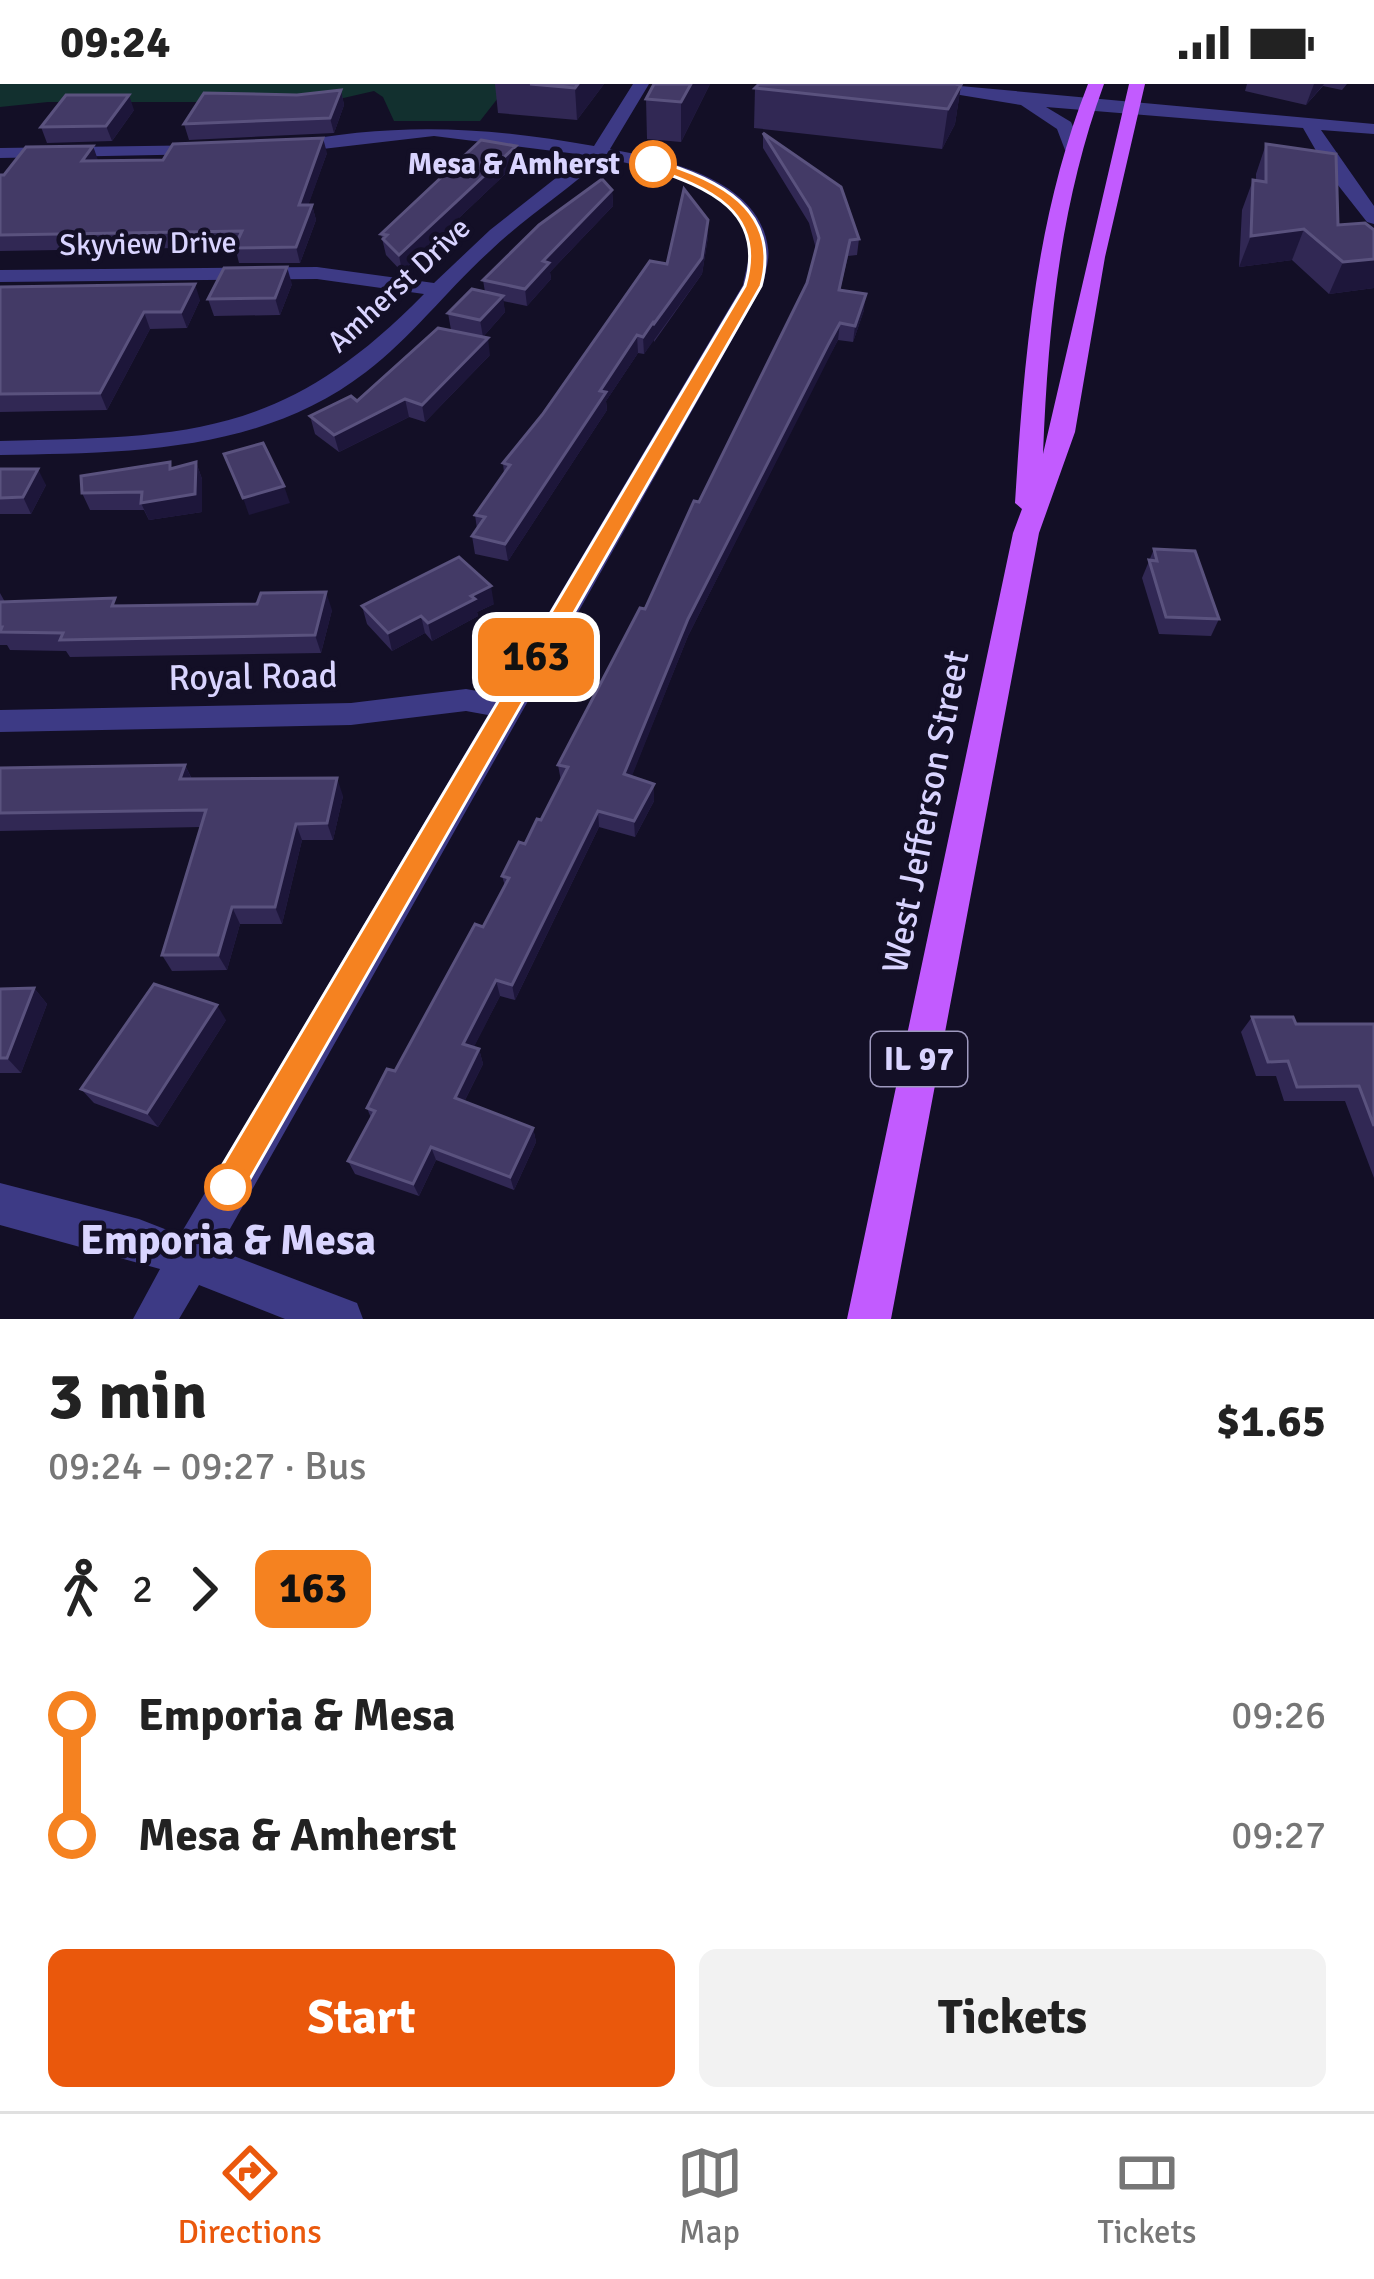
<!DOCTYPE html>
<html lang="en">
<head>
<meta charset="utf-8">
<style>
  body { margin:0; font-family:Signika,sans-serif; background:#f2f2f2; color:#222; height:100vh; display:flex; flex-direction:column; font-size:45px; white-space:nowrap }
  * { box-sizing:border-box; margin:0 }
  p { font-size:39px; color:#767676 }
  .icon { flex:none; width:66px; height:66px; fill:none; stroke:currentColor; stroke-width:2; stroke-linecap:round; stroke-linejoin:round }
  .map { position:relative; height:1235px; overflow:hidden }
  .drawer { display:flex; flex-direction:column; background:#fff; flex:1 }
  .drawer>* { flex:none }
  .badge { padding:0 24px; border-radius:18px; font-size:42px; line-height:78px }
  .map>.badge { position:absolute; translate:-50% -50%; box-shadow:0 0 0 6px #fff }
  .legs { display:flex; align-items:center; gap:18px; height:132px; padding:0 48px; font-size:39px }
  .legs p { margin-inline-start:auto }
  .summary { display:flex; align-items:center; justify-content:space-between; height:204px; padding:0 48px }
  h1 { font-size:66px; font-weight:700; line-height:90px }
  .primary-button { display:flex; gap:24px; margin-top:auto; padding:24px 48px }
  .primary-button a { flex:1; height:138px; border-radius:18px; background:#ea580c; color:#fff; font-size:48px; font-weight:700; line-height:138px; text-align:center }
  .primary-button a+a { background:#f2f2f2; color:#222 }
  ul { padding:0 48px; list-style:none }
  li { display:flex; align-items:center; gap:42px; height:120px; font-size:45px }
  li i { display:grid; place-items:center; width:18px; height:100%; margin:0 15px; background:currentColor }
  li i::after { content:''; width:30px; height:30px; margin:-15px; border:9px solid; border-radius:50%; background:#fff }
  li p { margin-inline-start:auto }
  li:first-child i { background:linear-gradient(#0000 50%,currentColor 0) }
  li:last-child i { background:linear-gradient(currentColor 50%,#0000 0) }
  .status { display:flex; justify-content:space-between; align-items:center; height:84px; padding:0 60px; background:#fff; direction:ltr }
  .status svg { height:33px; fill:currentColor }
  .dock { display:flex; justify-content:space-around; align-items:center; height:168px; border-top:3px solid #e0e0e0; background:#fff; font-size:33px; color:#767676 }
  .dock a { display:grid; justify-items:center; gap:6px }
  .dock .current { color:#ea580c }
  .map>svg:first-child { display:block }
  .green { fill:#12302f }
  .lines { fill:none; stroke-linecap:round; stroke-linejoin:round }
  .minor { fill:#3d3a85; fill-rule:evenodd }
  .major { fill:#c25bff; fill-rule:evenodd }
  .wall { fill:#312854 }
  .shaded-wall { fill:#1d163a }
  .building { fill:#433a66; stroke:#5a527e; stroke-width:3 }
  .line-1 { fill:#f58220; stroke:#fff; stroke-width:3 }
  .stop-1-dot { fill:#fff; stroke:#f58220; stroke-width:6 }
  .labels { text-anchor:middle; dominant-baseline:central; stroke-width:9; stroke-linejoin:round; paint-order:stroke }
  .far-stop-label { font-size:30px; font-weight:bold; fill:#d9d4ff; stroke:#130f26; text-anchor:end }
  .far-street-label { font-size:30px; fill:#d9d4ff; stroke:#130f26 }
  .shield { fill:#130f26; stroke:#9e99be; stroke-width:3 }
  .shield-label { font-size:33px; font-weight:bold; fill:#d9d4ff }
  .street-label { font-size:36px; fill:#d9d4ff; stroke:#130f26 }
  .near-stop-label { font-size:42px; font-weight:bold; fill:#d9d4ff; stroke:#130f26 }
</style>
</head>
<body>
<div class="status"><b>09:24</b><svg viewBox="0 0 49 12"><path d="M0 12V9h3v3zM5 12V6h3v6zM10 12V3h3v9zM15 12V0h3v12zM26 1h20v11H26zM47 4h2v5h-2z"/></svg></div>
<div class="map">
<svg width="1374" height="1235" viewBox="0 0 1374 1235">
  <rect width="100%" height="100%" fill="#130f26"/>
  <path class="green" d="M0 0H525L498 14 480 37H394L383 13 374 7 326 18H48L0 23Z"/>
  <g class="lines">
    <g class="minor">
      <path d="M633 0H649L610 65C665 76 759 94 768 164 770 175 765 189 763 201L218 1166 357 1219 363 1235H285L199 1201 179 1235H133L160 1185 0 1141V1099L139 1135 180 1151 488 631 466 627 351 641 0 648V626L351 619 466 605 500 611 743 201C745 189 750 175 749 163 741 100 652 84 602 74 567 108 525 133 490 167 447 206 412 253 366 288 261 369 127 369 0 371V357C189 353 284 353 424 210L317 195 0 198V186L317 183 434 199 490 146 585 71 434 52 288 69 282 68V60C395 38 481 42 594 62Z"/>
      <path d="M893 0H938L1374 40V50L1321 46 1374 122V140L1367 138 1330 91 1303 44 1046 23 1071 38 1083 66 1074 71 1065 66 1057 45 1021 21Z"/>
      <path d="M216 61V69L210 70 0 74V64Z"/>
    </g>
    <path class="major" d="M1088 0H1104C1060 120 1048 243 1043 370L1129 0H1145L1105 173 1075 348 1039 449 891 1235H847L1013 449 1022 425 1015 419C1024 275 1035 135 1088 0Z"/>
  </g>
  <g class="wall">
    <path d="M495 0H604L577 36 498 29Z"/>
    <path d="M710 0 681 58 647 55 646 15Z"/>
    <path d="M1247 0H1347L1342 6 1323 2 1306 21 1245 7Z"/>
    <path d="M961 1 955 40 942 65 754 44 755 4Z"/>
    <path d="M341 6 344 21 334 49 189 56 184 40 297 11Z"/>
    <path d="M134 26 112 57 47 59 41 43Z"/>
    <path d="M763 49 859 155 857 171 848 172 840 206 864 226 853 258 838 256 826 278 688 552 631 693 654 717 635 753 599 743 515 916 500 912 473 964 479 965 483 980 464 1018 533 1044 536 1058 514 1106 436 1076 419 1112 355 1090 348 1077 371 1034 367 1024 395 987 483 843 505 802 502 792 541 736 561 697 558 681 645 525 807 199 816 165 809 139 763 64Z"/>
    <path d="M1266 60 1338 141 1374 146V204L1329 210 1292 176 1239 183 1242 126 1253 96H1256V90Z"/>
    <path d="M327 69 308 121H312L316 136 300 179H239L235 163 0 167V91L98 77 163 76Z"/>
    <path d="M518 78 402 188 386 171 381 150Z"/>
    <path d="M612 106 613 122 550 188 551 195 527 222 503 217 505 228 483 253 451 246 448 229 485 208 483 196Z"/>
    <path d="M708 136V153L702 190 654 258V255L644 270 638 269 606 317 607 326 508 477 475 470 472 452 477 445 475 431 504 389 503 379 667 180Z"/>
    <path d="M292 200 280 231 214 232 208 215Z"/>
    <path d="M0 203 200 216 187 244 150 245 107 326 0 328Z"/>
    <path d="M490 271 425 338 409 333 339 368 315 350 310 332Z"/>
    <path d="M196 378 202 395V428L149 436 144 426H90L82 409Z"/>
    <path d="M0 385 46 401 31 430H0Z"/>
    <path d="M1154 465 1219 535 1211 552 1159 550 1142 494Z"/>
    <path d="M0 509 5 518 332 526 321 569 70 573 66 567 10 566 7 561H0Z"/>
    <path d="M494 520 477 528 478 532 432 557 425 549 392 567 367 540 362 522Z"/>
    <path d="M185 681 192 695 343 712 333 756H302L282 840H240L227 886 172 887 162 871 201 743 0 747V684Z"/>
    <path d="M34 904 47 920 21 989H0V905Z"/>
    <path d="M1252 933 1296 940H1374V1094L1345 1017H1284L1276 992H1256L1241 948Z"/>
    <path d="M226 936 158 1043 94 1019 81 1005Z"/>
  </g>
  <g class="shaded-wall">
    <path d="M578 0H604L577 36 575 4Z"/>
    <path d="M691 0H710L681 58V18Z"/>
    <path d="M1314 0H1324L1306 21Z"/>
    <path d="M961 1 955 40 942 65 948 25Z"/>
    <path d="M341 6 344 21 334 49 330 34Z"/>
    <path d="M129 11 134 26 112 57 106 42Z"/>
    <path d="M323 54 327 69 303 136 299 121Z"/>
    <path d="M93 62 98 76 82 77Z"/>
    <path d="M516 62 518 78 402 188 399 171Z"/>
    <path d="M612 106 613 122 550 188 551 195 527 222 525 205 543 177Z"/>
    <path d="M312 121 316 136 300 179 296 163Z"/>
    <path d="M708 136V153L702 190 644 270 643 253 654 237Z"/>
    <path d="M1304 145 1292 176 1239 183 1251 152Z"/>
    <path d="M1374 175V204L1329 210 1343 178Z"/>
    <path d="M287 183 292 200 280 231 275 214Z"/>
    <path d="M195 200 200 216 187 244 181 228Z"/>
    <path d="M866 210 864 226 853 258 855 242Z"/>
    <path d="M503 212 505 228 483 253 480 236Z"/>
    <path d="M144 228 150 245 107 326 100 309Z"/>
    <path d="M840 239 838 256 688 552 626 707 624 690 688 535Z"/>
    <path d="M637 251 638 269 606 317 607 326 508 477 505 460 600 307Z"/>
    <path d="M488 254 490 271 425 338 422 321Z"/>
    <path d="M405 315 409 333 339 368 334 351Z"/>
    <path d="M196 378 202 395V428L149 436 141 419Z"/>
    <path d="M38 385 46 401 31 430 23 413Z"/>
    <path d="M284 402 290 419 249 431 243 414Z"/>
    <path d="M491 502 494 520 477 528 478 532 432 557 428 539Z"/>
    <path d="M326 508 332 526 321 569 315 551Z"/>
    <path d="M421 532 425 549 392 567 388 549Z"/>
    <path d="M185 681 193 698 180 695Z"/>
    <path d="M337 694 343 712 333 756 327 739Z"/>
    <path d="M654 700V717L635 753 634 737Z"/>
    <path d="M598 727 599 743 515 916 512 901Z"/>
    <path d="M296 740 302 756 282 840 275 823Z"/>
    <path d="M232 823 240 840 227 886 218 871Z"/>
    <path d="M496 896 500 912 468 975 463 960Z"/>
    <path d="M34 904 47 920 21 989 7 974Z"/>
    <path d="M217 921 226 936 158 1043 147 1029Z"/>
    <path d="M479 965 483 980 459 1028 455 1014Z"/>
    <path d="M533 1044 536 1058 514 1106 510 1093Z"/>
    <path d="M431 1063 436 1076 419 1112 413 1100Z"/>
  </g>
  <g class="building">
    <path d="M530 0H578L575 4Z"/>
    <path d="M654 0H691L681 18 646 15Z"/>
    <path d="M759 0H955L961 1 948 25 755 4Z"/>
    <path d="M341 6 330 34 184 40 204 9 297 11Z"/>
    <path d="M66 11H129L106 42 41 43Z"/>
    <path d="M763 49 841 103 859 155 850 156 839 206 866 210 855 242 840 239 828 261 688 535 624 690 654 700 634 737 598 727 512 901 496 896 463 960 479 965 455 1014 533 1044 510 1093 431 1063 413 1100 348 1077 375 1027 367 1024 387 985 395 987 475 840 483 843 509 794 502 792 519 758 525 760 537 735 541 736 568 683 558 681 640 524 645 525 694 417 699 418 807 199 819 154 810 124Z"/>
    <path d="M323 54 299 121H312L296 163 234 164 242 147 0 151V91H4L26 63 93 62 82 77 163 76 173 60Z"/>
    <path d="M481 56 516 62 399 171 383 155 387 151 381 150Z"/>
    <path d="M1266 60 1336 70 1338 141 1365 139 1374 146V175L1343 178 1304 145 1251 152 1253 96 1266 98Z"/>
    <path d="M602 95 612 106 543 177 549 179 525 205 483 196 539 141Z"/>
    <path d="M684 105 708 136 702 174 653 241 654 237 643 253 637 251 600 307 606 308 505 460 472 452 485 433 475 431 510 381 503 379 542 331 650 177 667 180Z"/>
    <path d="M287 183 275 214 208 215 224 184Z"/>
    <path d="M195 200 181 228H144L100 309 0 310V203Z"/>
    <path d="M472 205 503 212 480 236 448 229Z"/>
    <path d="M438 244 488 254 422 321 405 315 334 351 310 332 351 312 357 317Z"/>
    <path d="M263 359 284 402 243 414 224 370Z"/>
    <path d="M170 378V385L196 378 195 410 141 419 142 408 82 409 81 392Z"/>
    <path d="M0 385H38L23 413 0 414Z"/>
    <path d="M1154 465 1195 467 1219 535 1166 533 1149 476 1157 477Z"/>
    <path d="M459 473 491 502 471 512 475 515 428 539 421 532 388 549 362 522Z"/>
    <path d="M326 508 315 551 60 556 63 549 0 548 2 543H0V518L115 514 112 522 257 520 261 509Z"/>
    <path d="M185 681 180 695 337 694 327 739 296 740 275 823H232L218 871H162L206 726 0 729V684Z"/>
    <path d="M154 900 217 921 147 1029 81 1005Z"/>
    <path d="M34 904 7 974H0V905Z"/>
    <path d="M1252 933H1293L1296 940H1374V1042L1359 1002 1297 1003 1288 977 1268 978Z"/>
  </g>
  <path class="line-1" d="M653 76C717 94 782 125 761 202L239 1114 228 1119 216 1114 212 1103 216 1092 745 202C767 127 709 104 648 83Z"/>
  <g class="stop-1-dot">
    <circle cx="653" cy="80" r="21"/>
    <circle cx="228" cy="1103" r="21"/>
  </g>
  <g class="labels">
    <g class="far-stop-label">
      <text x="620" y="80">Mesa &amp; Amherst</text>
    </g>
    <g class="far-street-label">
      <text transform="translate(148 160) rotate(-1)">Skyview Drive</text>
      <text transform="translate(399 201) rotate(-43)">Amherst Drive</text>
    </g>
    <rect class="shield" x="871" y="948" width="96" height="54" rx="9"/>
    <g class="shield-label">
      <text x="919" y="975">IL 97</text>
    </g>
    <g class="street-label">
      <text transform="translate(253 593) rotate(-1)">Royal Road</text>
      <text transform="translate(926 728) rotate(-79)">West Jefferson Street</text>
    </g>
    <g class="near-stop-label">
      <text x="228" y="1156">Emporia &amp; Mesa</text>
    </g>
  </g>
</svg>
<b class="badge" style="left:536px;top:573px;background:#f58220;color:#111">163</b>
</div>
<section class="drawer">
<div class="summary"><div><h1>3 min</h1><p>09:24 – 09:27 · Bus</p></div><b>$1.65</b></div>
<div class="legs"><svg class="icon" aria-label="walk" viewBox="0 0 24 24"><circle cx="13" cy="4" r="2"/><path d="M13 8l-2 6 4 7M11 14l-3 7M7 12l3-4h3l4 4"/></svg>2<svg class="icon" aria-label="forward" viewBox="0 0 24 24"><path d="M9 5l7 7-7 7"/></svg><b class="badge" style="background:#f58220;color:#111">163</b></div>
<ul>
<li><i style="color:#f58220"></i><b>Emporia &amp; Mesa</b><p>09:26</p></li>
<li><i style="color:#f58220"></i><b>Mesa &amp; Amherst</b><p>09:27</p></li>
</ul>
<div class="primary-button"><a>Start</a><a>Tickets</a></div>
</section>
<nav class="dock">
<a class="current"><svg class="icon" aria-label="directions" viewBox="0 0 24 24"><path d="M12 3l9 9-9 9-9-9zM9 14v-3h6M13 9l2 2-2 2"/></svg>Directions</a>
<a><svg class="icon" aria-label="map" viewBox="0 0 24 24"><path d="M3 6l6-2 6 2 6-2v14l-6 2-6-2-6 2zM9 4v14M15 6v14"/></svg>Map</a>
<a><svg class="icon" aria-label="tickets" viewBox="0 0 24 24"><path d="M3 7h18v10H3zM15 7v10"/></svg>Tickets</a>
</nav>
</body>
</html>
